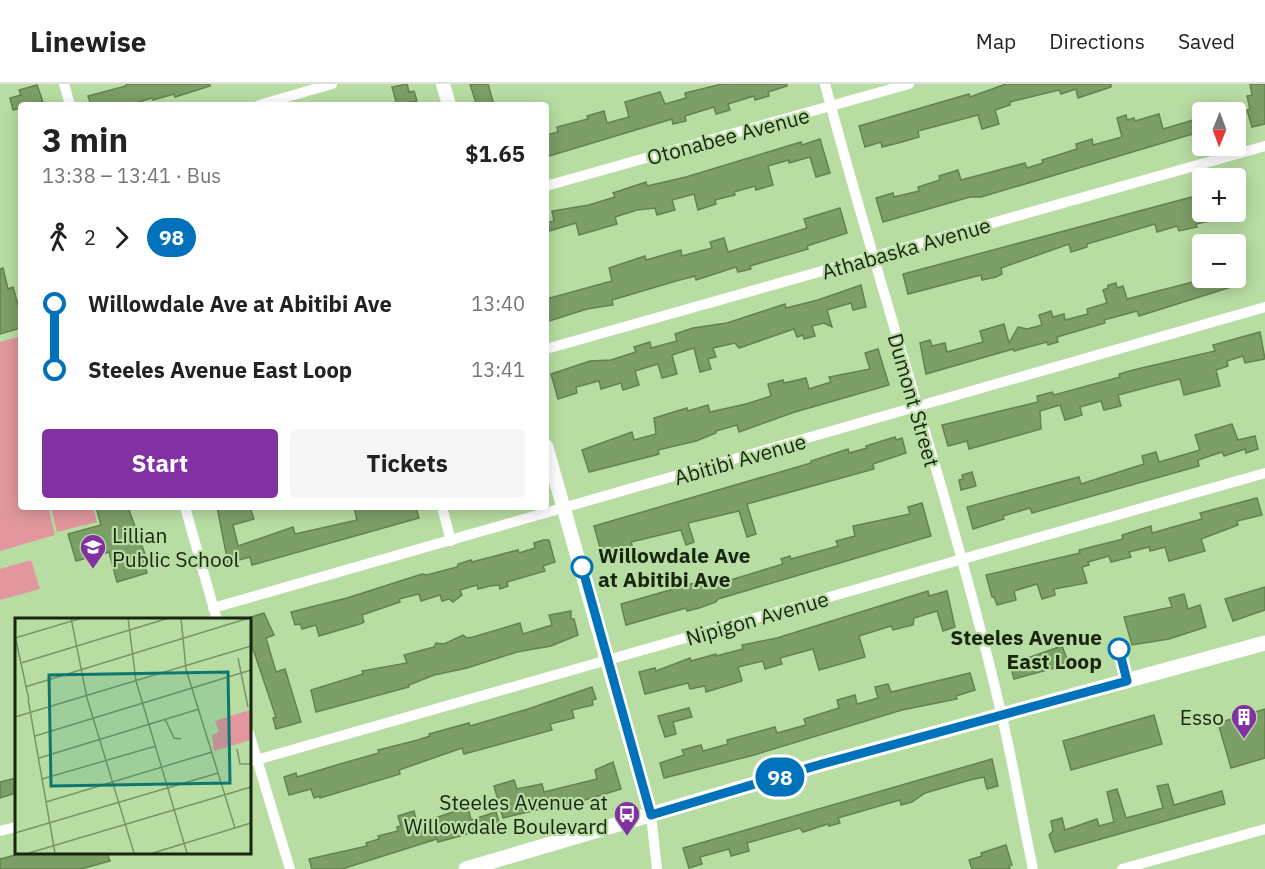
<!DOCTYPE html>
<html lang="en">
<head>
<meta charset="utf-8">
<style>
  body { margin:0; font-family:"IBM Plex Sans",sans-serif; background:#f6f6f6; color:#222; height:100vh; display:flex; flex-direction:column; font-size:22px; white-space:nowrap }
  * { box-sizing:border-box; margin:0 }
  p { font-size:20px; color:#767676 }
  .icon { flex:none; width:33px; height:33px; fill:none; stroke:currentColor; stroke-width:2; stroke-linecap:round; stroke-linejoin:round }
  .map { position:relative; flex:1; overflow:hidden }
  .panel { position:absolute; left:18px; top:18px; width:531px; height:408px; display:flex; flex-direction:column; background:#fff; border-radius:6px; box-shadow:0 3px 15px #0003 }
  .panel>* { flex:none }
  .badge { padding:0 12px; border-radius:20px; font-size:21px; line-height:39px }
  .needle { width:39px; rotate:181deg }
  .controls { position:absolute; left:1192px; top:18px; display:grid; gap:12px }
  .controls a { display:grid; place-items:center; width:54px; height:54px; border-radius:6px; background:#fff; box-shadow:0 3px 15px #0003; font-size:30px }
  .map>.badge { position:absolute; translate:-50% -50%; box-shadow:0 0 0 3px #fff }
  .legs { display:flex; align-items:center; gap:9px; height:66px; padding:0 24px; font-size:20px }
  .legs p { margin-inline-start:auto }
  .summary { display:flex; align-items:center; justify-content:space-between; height:102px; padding:0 24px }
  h1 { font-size:33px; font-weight:800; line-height:45px }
  .primary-button { display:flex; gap:12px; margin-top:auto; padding:12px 24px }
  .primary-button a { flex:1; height:69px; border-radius:6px; background:#8131a2; color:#fff; font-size:24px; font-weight:800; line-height:69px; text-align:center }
  .primary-button a+a { background:#f6f6f6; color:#222 }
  ul { padding:0 24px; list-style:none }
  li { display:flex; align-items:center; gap:21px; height:66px; font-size:22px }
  li i { display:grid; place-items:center; width:9px; height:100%; margin:0 8px; background:currentColor }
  li i::after { content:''; width:15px; height:15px; margin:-8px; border:4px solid; border-radius:50%; background:#fff }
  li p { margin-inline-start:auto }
  li:first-child i { background:linear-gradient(#0000 50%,currentColor 0) }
  li:last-child i { background:linear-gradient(currentColor 50%,#0000 0) }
  header { display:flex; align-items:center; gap:36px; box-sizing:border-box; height:84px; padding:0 30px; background:#fff; border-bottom:2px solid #e0e0e0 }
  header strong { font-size:28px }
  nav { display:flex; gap:33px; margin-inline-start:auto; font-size:21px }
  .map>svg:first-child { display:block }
  .green { fill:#e1979d }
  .building { fill:#7c9e67; stroke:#63834e; stroke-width:1.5 }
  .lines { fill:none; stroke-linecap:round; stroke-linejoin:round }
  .minor { stroke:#fff; stroke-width:10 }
  .tertiary { stroke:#fff; stroke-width:14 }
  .secondary { stroke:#fff; stroke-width:15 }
  .line-1-casing { stroke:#fff; stroke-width:14 }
  .line-1 { stroke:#0072bc; stroke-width:9 }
  .stop-1-dot { fill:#fff; stroke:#0072bc; stroke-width:3 }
  .labels { text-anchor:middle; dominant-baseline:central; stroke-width:4.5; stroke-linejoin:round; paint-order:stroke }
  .street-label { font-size:21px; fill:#182610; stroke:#b8dda3 }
  .poi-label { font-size:21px; fill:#182610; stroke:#b8dda3; text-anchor:end }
  .stop-label { font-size:21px; font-weight:bold; fill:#182610; stroke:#b8dda3; text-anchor:start }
  .inset-road { fill:none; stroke:#789468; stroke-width:1.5 }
  .view { fill:#0f766e; fill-opacity:0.15; stroke:#0f766e; stroke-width:3 }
  .inset-edge { fill:none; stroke:#182610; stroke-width:3 }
</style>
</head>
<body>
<header>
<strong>Linewise</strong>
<nav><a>Map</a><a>Directions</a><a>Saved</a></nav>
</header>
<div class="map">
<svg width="1265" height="785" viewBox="0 0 1265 785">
  <rect width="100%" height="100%" fill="#b8dda3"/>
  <g class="green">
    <path d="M21 252V423H48L55 451 0 467V258Z"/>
    <path d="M51 423H93L97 438 57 448Z"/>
    <path d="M31 476 40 505 0 516V485Z"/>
  </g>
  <g class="building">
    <path d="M126 0H210V2L175 13 174 10 153 16 152 14 129 21H91L88 12 126 2Z"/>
    <path d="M407 0 409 8 414 7 417 17 397 21 392 3Z"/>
    <path d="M470 0H488L494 21 476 19Z"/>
    <path d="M722 0H787V2L768 8 769 12 755 16 754 12 728 20 730 26 716 30 714 23 685 32 686 37 673 40 672 35 546 73V51L558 48 557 43 588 35 587 32 604 27 607 39 629 33 625 18 660 8 665 20 686 14 685 9Z"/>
    <path d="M1006 0H1111V3L1078 14 1076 5 1061 10 1059 6 1010 18V21L995 26 999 40 982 45 978 31 918 47 919 53 902 58 882 63 881 58 865 63 859 42 969 10 970 13Z"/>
    <path d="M1250 0H1265V40L1252 43 1247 26 1250 25 1247 12 1252 11Z"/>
    <path d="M37 1 43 18 21 21V24L13 26 10 14 21 11 19 6Z"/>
    <path d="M1159 30 1163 45 1203 33V47L981 113H970L883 138 876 114 893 109 894 113 919 107 918 103 940 96 939 92 958 86 961 96 1025 79 1027 84 1043 79 1042 76 1077 65 1076 60 1092 55 1093 61 1122 53 1117 34 1126 31 1127 36 1134 34 1135 37Z"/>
    <path d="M820 55 830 89 816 93 810 73 789 79V76L768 82 773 101 756 106 755 102 734 108 735 111 715 116 716 120 698 126 694 110 672 116 675 126 657 131 655 124 637 126 615 133 617 140 579 151 576 139 546 148V139L554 137 552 127 589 121 615 113 613 109 646 98 647 102 686 93 801 58 802 61Z"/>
    <path d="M1203 110V128H1211L1214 136 1196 140 1197 143 1179 147 1177 142 1157 148 1155 140 1087 160V163L1071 168 1069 160 1001 184 1002 190 996 193 982 196 981 191 908 210 903 190Z"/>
    <path d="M840 124 847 149 807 162 808 165 750 182 751 185 738 188 736 183 696 196 695 192 676 197 612 216 613 221 587 225 546 238V215L612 197 609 184 645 172 646 176 681 166 682 172 712 164 710 158 724 154 728 168 807 144 804 135Z"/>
    <path d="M3 184 8 205 13 203 21 231V244L0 250V185Z"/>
    <path d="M1208 194H1228L1231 203 1139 232 1137 227 1104 236 1105 239 1057 253 1058 258 1048 261 1047 258 1014 267 1013 265 926 290 920 259 930 256 932 262 945 259 947 268 983 258 980 247 1004 240 1009 259 1018 243 1027 245 1042 241 1039 231 1051 227 1053 233 1064 230 1065 236 1088 230 1087 225 1107 219 1103 206 1108 204V201L1116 199 1117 204 1123 202 1127 215Z"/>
    <path d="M861 201 866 223 853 226 851 219 827 226 832 243 824 239 812 242 815 252 804 255 803 251 797 253 794 245 739 264 735 259 713 264 716 273 708 275 711 285 700 288 694 264 672 271 677 290 662 294 658 280 635 287 639 301 623 306 621 299 601 305 599 297 576 303 577 309 558 315 551 290 590 277 611 276 636 268 634 263 650 258 651 264 677 257 675 250 693 244 727 239 785 220 786 224 818 216Z"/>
    <path d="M1260 248 1265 275 1245 279 1243 272 1227 277 1228 282 1216 286 1220 302 1184 311 1180 295 1160 300 1118 311 1121 322 1104 326 1101 317 1080 323 1082 331 1065 336 1060 321 1040 327 1041 345 969 365 967 357 948 362 942 341 1038 318 1037 312 1052 308 1054 311 1120 293 1119 290 1133 286 1215 267 1213 261Z"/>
    <path d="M878 265 889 301 795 328 739 348 737 341 716 347V349L696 357 658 366 659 370 656 371 589 388 582 366 632 348 634 356 656 350 654 334 687 324 688 327 708 321 710 328 746 320 771 312 768 300 783 296 784 299 806 294 809 305 831 298 829 293 870 285 865 269Z"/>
    <path d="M1232 340 1238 356 1255 352 1258 365 1246 369 1245 365 1224 372 1222 368 1198 376 1199 382 1032 429 1030 424 1003 432 1004 435 973 445 967 423 1079 393 1081 400 1144 380 1142 372 1156 368 1159 378 1200 366 1195 351Z"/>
    <path d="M895 353 896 356 902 354 906 369 873 380 874 385 747 420 756 450 747 453 739 427 688 439 694 458 686 461 681 446 631 458 637 478 628 480 622 462 601 467 594 442 811 379V377L848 365 849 369 867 364 866 362Z"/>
    <path d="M972 388 976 402 961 406 959 396 963 395 962 391Z"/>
    <path d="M1257 414 1262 431 1237 437 1238 441 1201 455 1205 467 1169 477 1165 463 1150 467 1149 463 1129 468 1131 473 1111 478 1109 472 1088 478 1089 481 1082 483 1087 499 1054 505 1055 511 1042 515 1037 500 1014 507 1016 516 997 521 994 513H992L986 491 1080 469 1079 466 1123 455 1122 451 1151 442 1152 449 1180 441 1202 435 1200 429Z"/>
    <path d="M922 419 931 452 718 515 716 518 699 524 687 527 686 524 626 541 621 520 712 494 714 501 783 480 781 475 790 472 791 475 838 462 836 457 855 452 853 442 910 430 908 423Z"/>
    <path d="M96 423H128L145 470 142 471 147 489 117 498 109 468 76 477 68 450 101 441Z"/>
    <path d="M217 423H250L254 435 233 441 238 462 293 443 295 450 357 436 354 423H416L419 434 252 481 250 473 228 479Z"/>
    <path d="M543 456H549L555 478 543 482 545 487 507 498 508 502 500 505 499 501 490 502 478 505 477 501 460 506 462 511 453 518 449 515 442 517 440 511 421 517 419 510 399 515 400 518 362 531 364 538 360 540 319 552 316 541 302 545 300 540 295 541 291 528 347 514 422 490 427 491 457 483 458 480 471 476 472 478 518 466 519 469 535 464 534 459Z"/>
    <path d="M1265 503V526L1233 537 1225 515Z"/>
    <path d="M928 507 929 512 947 507 955 543 943 547 937 527 914 534 913 541 893 546 891 542 859 552 865 573 819 586 813 565 780 574 782 580 765 585 763 577 738 583 742 597 706 608 705 602 690 605 688 599 645 610 639 588 655 584 656 587 690 574 691 577 716 570V572L743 565 742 561 777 554Z"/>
    <path d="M1184 510 1188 525 1200 521 1206 543 1169 555 1132 561 1124 533 1172 523 1169 514Z"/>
    <path d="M571 527V535H574L578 551 551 562 517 568 467 584 434 591 409 601V603L316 628 311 606 363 590 362 587 407 579 404 571 434 563 436 559 444 560 463 551 467 554 473 553 520 539 523 550 552 541 549 531Z"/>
    <path d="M264 529 274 551 266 554 276 588 285 585 301 638 276 645 273 634 276 633 249 553 248 534Z"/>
    <path d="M1062 562 1069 580 1014 595 1010 580Z"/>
    <path d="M970 589 975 606 956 612 957 615 902 626 754 671 664 694 660 679 684 671 682 666 701 661 703 667 728 660 727 656 775 643 777 649 806 641 804 635 839 624 837 616 855 611 857 620 878 614 875 603 888 600 891 608Z"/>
    <path d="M592 603 596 615 592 616 593 621 572 626 574 634 550 640 552 646 464 670 462 664 399 686 400 690 320 714V712L314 714 311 705 289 711 284 693 296 689 297 693 340 680 379 669 378 666 418 656 430 652 429 650 469 639 470 642 528 625Z"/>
    <path d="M689 624 692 633 673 638 676 650 665 653 658 632Z"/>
    <path d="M1265 625V674L1231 684 1218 639Z"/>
    <path d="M1154 631 1162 660 1071 686 1063 657Z"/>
    <path d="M992 675 998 702 987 705 984 693 970 696 925 709 912 718 901 721 900 716 838 734 840 739 829 742 828 740 803 748 800 744 747 759 749 767 731 772 729 765 700 773 702 780 689 784 683 764Z"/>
    <path d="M613 678 621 705 555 725 554 722 503 734 494 702 514 696 517 705 542 700 544 708 597 695 595 686Z"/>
    <path d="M16 694V709L0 714V698Z"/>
    <path d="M1168 700 1174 721 1222 707 1225 720 1055 768 1049 751 1053 747 1051 737 1062 734 1065 746 1097 735 1099 742 1114 738 1107 708 1117 705 1126 734 1163 724 1157 702Z"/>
    <path d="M468 723 471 736 496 728 500 741 438 758 437 755 342 785H312L309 775 367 762 366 759 379 755 378 752 398 747 397 743 401 742 398 732 414 727 417 740Z"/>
    <path d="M1006 761 1012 781 1009 782 1010 785H972L969 776 982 772 981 769Z"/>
    <path d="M27 768H107L110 777 81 785H0V775Z"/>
  </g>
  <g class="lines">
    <g class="minor">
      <path d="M64 0 70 21"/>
      <path d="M825 0C879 206 949 409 998 616 1012 672 1021 729 1033 785"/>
      <path d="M259 21 332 0"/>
      <path d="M546 102 909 0"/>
      <path d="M546 265 1265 62"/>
      <path d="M185 423 217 536"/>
      <path d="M442 423 451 457"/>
      <path d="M213 524 1265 223"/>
      <path d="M249 649 290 785"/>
      <path d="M249 678 1265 389"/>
      <path d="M651 731 657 785"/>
      <path d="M0 747 16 743"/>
      <path d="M1122 785 1265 745"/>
    </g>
    <g class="tertiary">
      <path d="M443 0 449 21"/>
      <path d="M546 362 651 731"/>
    </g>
    <path class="secondary" d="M466 785 822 680 1265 559"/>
  </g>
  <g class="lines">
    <g class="line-1-casing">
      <path id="line-1" d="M582 483 651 731 822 680 1127 597 1119 565"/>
    </g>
    <use href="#line-1" class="line-1"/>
  </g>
  <defs>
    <g id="school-pin" transform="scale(1.35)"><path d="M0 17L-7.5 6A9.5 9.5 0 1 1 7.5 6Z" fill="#8131a2" stroke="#b8dda3"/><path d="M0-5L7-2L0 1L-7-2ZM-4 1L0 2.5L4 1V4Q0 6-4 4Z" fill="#fff"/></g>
    <g id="building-pin" transform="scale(1.35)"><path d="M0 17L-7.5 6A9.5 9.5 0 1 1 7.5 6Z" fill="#8131a2" stroke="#b8dda3"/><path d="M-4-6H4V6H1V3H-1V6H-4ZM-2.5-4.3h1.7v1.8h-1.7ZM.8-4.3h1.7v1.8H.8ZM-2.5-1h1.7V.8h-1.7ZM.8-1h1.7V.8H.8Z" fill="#fff"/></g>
    <g id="bus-pin" transform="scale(1.35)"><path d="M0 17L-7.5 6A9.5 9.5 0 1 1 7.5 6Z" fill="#8131a2" stroke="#b8dda3"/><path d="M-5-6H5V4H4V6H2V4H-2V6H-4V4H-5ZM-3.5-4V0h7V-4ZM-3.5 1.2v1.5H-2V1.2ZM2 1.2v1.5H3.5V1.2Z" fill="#fff"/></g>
  </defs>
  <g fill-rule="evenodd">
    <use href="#school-pin" x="93" y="463"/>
    <use href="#building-pin" x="1244" y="633"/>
    <use href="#bus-pin" x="627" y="730"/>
  </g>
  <g class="stop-1-dot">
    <circle cx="582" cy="483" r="10"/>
    <circle cx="1119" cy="565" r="10"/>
  </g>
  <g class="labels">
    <g class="street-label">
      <text transform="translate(728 52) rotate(-15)">Otonabee Avenue</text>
      <text transform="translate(906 164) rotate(-16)">Athabaska Avenue</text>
      <text transform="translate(914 316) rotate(74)">Dumont Street</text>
      <text transform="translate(740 375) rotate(-16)">Abitibi Avenue</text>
      <text transform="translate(757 534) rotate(-16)">Nipigon Avenue</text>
    </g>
    <g class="poi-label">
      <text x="112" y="451" text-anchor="start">Lillian<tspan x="112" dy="24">Public School</tspan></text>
      <text x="1224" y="633">Esso</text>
      <text x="608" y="718">Steeles Avenue at<tspan x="608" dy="24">Willowdale Boulevard</tspan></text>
    </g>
    <g class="stop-label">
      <text x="598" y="471">Willowdale Ave<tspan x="598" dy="24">at Abitibi Ave</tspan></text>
      <text x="1102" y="553" text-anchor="end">Steeles Avenue<tspan x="1102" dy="24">East Loop</tspan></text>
    </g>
  </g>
  <g transform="translate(15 534)">
    <rect width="236" height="236" fill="#b8dda3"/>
    <path d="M235 92V122L199 133 197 117 204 114 200 103Z" fill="#e1979d"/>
    <path class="inset-road" d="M56 0 72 80 119 235M113 0 121 63 172 235M166 0 171 51 220 210M0 18 14 82M0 20 67 0M223 40 233 89M6 45 154 0M10 69 234 0M13 81 40 235M0 99 236 28M150 101 159 120 166 121M20 118 236 52M222 131 225 146H236M24 140 184 91M27 161 141 128M31 184 197 134M0 215 203 155M14 235 236 169M138 235 236 205"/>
    <path class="view" d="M213 54 215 165 36 168 34 57Z"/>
    <rect width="236" height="236" class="inset-edge"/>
  </g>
</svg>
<div class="controls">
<a><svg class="needle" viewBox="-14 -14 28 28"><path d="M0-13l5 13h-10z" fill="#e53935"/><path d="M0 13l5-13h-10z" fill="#767676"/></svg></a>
<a>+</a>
<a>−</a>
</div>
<b class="badge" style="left:780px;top:693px;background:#0072bc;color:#fff">98</b>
<section class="panel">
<div class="summary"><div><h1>3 min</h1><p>13:38 – 13:41 · Bus</p></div><b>$1.65</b></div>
<div class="legs"><svg class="icon" aria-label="walk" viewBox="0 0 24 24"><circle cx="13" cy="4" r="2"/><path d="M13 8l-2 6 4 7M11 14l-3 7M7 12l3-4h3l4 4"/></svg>2<svg class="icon" aria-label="forward" viewBox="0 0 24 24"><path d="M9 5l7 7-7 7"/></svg><b class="badge" style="background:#0072bc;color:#fff">98</b></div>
<ul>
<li><i style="color:#0072bc"></i><b>Willowdale Ave at Abitibi Ave</b><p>13:40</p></li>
<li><i style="color:#0072bc"></i><b>Steeles Avenue East Loop</b><p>13:41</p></li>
</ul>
<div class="primary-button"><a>Start</a><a>Tickets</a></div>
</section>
</div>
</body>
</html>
